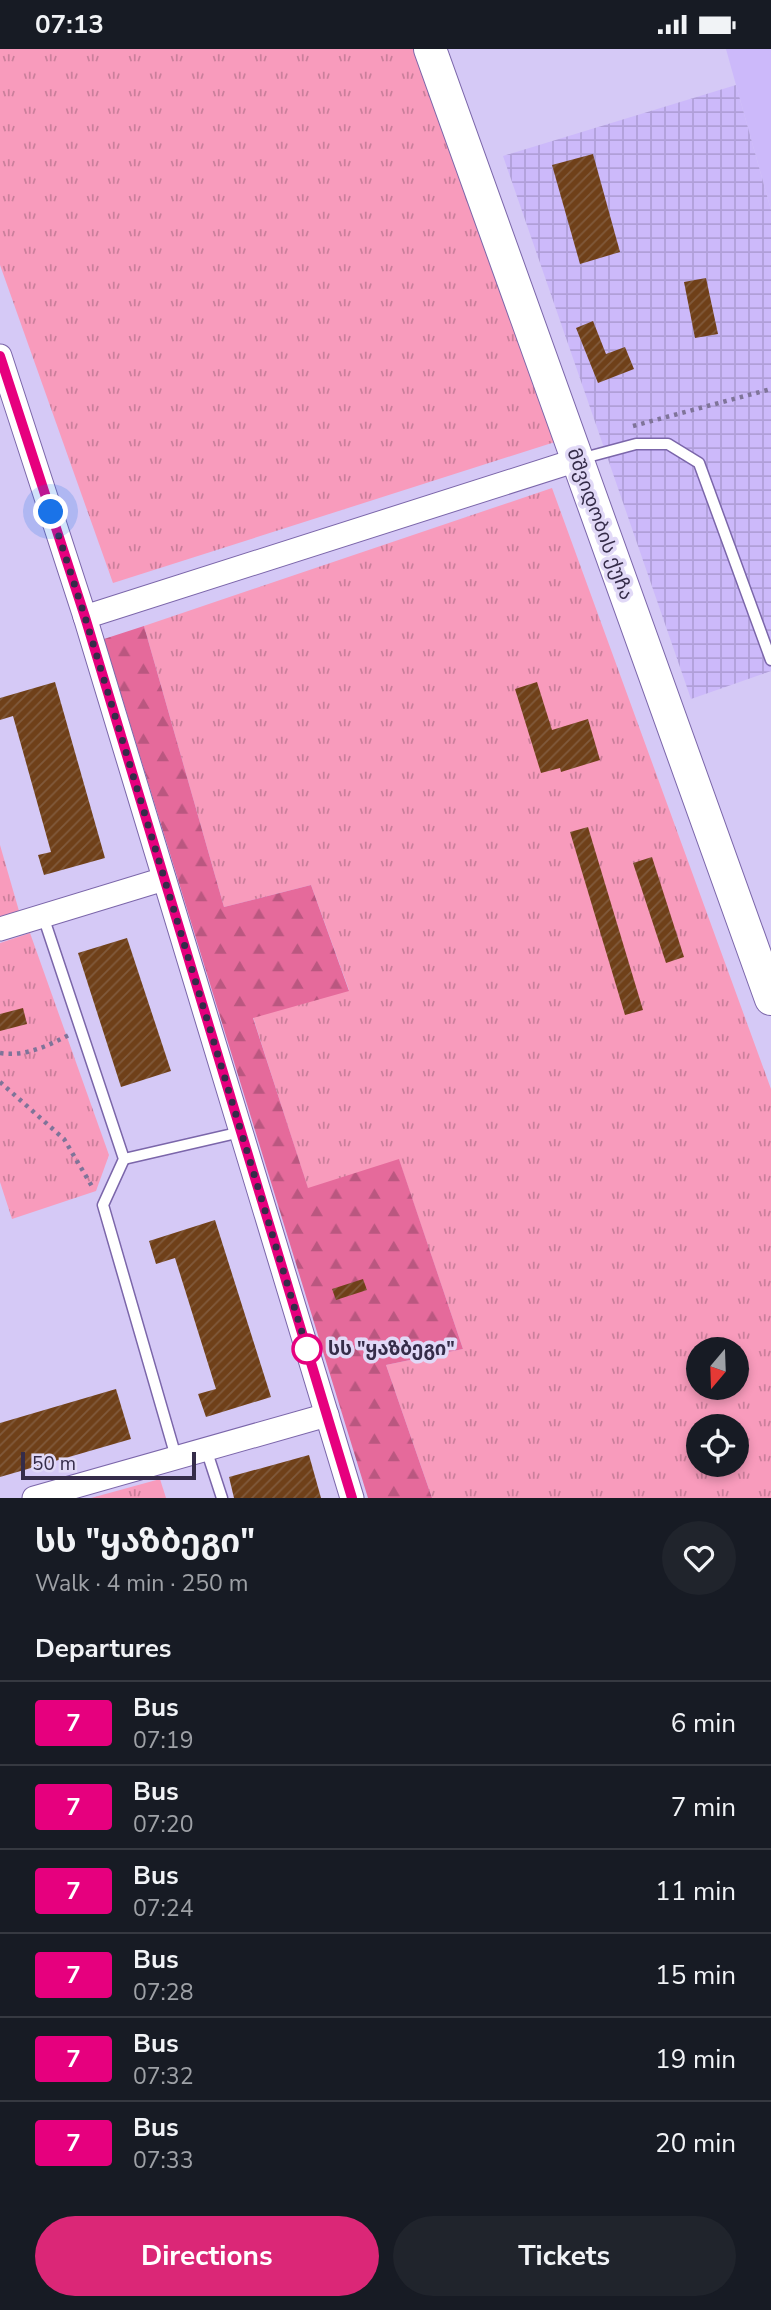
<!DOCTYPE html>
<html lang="en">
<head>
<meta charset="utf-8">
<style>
  body { margin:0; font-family:"Nunito Sans","Noto Sans Georgian",sans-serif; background:#20242c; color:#f1f3f6; height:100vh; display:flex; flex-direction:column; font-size:26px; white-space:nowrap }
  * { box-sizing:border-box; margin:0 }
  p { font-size:23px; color:#9ea1a6 }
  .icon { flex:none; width:38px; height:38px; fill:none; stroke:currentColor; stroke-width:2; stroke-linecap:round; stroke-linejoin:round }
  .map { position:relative; height:1449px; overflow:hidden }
  .panel { display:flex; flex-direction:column; background:#171b24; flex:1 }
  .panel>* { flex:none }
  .badge { padding:0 14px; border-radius:5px; font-size:24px; line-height:46px }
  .needle { width:46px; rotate:199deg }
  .controls { position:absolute; left:686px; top:1288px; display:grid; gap:14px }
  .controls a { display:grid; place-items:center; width:63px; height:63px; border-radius:50%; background:#171b24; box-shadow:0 4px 10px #0003; font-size:35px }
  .scale { position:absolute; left:21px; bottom:18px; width:175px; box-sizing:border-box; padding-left:7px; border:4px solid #352c49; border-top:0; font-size:19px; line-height:24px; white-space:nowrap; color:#352c49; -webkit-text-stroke:5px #e1d9f7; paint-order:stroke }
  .you { position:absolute; width:35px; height:35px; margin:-18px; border:5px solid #fff; border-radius:50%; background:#1a73e8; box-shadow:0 0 0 10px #1a73e833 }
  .map>.badge { position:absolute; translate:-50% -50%; box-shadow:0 0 0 4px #fff }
  h2 { padding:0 35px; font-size:26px; line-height:63px }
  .round { display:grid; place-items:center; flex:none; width:74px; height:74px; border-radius:37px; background:#20242c }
  .headline { display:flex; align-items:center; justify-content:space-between; height:119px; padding:0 35px }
  h1 { font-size:33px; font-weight:700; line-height:52px }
  .button { display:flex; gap:14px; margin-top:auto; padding:14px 35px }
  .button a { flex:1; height:80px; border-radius:42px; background:#db2777; color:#fff; font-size:28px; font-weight:700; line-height:80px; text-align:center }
  .button a+a { background:#20242c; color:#f1f3f6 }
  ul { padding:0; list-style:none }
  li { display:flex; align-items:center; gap:21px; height:84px; padding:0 35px; border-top:2px solid #363941 }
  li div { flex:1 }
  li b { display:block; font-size:26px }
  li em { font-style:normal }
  li .badge { min-width:77px; font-weight:700; text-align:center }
  .status { display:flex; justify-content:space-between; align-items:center; height:49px; padding:0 35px; background:#171b24; direction:ltr }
  .status svg { height:19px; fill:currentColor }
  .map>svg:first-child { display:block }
  .built { fill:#ccb9fa }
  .industrial { fill:url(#industrial-grid) }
  .grass { fill:url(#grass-tufts); fill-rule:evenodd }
  .forest { fill:url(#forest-firs) }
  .building { fill:url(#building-hatch) }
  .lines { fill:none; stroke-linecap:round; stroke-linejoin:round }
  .service-casing { stroke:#7b66aa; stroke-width:13 }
  .minor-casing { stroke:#7b66aa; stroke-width:25 }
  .secondary-casing { stroke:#7b66aa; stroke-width:34 }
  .path { stroke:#7f7499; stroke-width:4.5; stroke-dasharray:3.5 5; stroke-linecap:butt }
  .service { stroke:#fff; stroke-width:10 }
  .minor { stroke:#fff; stroke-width:23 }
  .secondary { stroke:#fff; stroke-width:32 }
  .line-casing { stroke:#fff; stroke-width:16 }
  .line { stroke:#e6007e; stroke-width:10 }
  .walk { stroke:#352c49; stroke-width:7; stroke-dasharray:0 12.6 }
  .stop-dot { fill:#fff; stroke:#e6007e; stroke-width:3.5 }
  .labels { text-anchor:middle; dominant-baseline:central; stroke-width:7; stroke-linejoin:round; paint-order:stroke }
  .street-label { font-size:19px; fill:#352c49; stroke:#e1d9f7 }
  .stop-label { font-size:19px; font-weight:bold; fill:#352c49; stroke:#e1d9f7; text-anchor:start }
</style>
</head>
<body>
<div class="status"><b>07:13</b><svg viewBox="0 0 49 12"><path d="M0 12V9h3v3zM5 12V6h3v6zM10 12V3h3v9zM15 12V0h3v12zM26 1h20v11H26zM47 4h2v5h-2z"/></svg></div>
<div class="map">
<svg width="771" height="1449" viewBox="0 0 771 1449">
  <defs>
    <pattern id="industrial-grid" width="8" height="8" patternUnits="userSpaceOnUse" patternTransform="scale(1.75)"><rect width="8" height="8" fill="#ccb9fa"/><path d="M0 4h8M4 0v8" fill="none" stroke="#b09fd8"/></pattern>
    <pattern id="grass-tufts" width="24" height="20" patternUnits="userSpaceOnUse" patternTransform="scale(1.75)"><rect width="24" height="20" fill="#f89bbc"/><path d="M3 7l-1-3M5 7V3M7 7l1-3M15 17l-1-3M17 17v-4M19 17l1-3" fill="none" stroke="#ca7f9b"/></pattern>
    <pattern id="forest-firs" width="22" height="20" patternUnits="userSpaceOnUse" patternTransform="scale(1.75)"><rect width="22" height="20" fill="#e56a9b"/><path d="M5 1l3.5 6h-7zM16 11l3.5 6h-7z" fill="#ba5780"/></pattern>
    <pattern id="building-hatch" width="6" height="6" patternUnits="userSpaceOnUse" patternTransform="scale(1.75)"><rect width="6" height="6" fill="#6f4019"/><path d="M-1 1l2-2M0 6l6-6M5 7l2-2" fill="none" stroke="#805a3c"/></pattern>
  </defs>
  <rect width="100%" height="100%" fill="#d5c9f6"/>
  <path class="built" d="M726 0H771V161L736 36Z"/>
  <path class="industrial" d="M736 36 771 161V622L691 650 503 107Z"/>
  <g class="grass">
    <path d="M0 0H414L555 393 113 534 0 216Z"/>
    <path d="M552 439 771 1040V1449H432L386 1316 463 1300 399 1111 308 1140 253 968 349 941 311 836 224 858 144 577ZM698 1300H737V1339H698ZM698 1377H737V1416H698Z"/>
    <path d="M0 796 19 862 0 868Z"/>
    <path d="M30 884 109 1106 96 1142 12 1170 0 1133V894Z"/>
    <path d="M160 1430 166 1449H91Z"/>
  </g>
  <path class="forest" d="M144 577 224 858 311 836 349 942 253 969 308 1139 399 1110 463 1300 386 1316 432 1449H368L104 590Z"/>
  <g class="building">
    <path d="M593 105 620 203 580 215 552 116Z"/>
    <path d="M706 229 718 285 695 289 684 233Z"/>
    <path d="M593 272 606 305 625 298 634 320 598 334 576 279Z"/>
    <path d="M55 633 105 809 44 826 38 806 51 803 13 667 0 671V649Z"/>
    <path d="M537 633 552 681 588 670 600 711 561 723 560 719 541 724 515 640Z"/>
    <path d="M588 778 643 961 625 966 570 783Z"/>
    <path d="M652 808 684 908 666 914 633 814Z"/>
    <path d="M127 889 171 1022 121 1038 78 904Z"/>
    <path d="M23 959 27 975 0 982V965Z"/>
    <path d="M215 1171 271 1348 206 1368 198 1345 216 1340 175 1209 156 1215 149 1192Z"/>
    <path d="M363 1230 367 1241 336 1251 332 1240Z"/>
    <path d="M116 1340 131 1390 0 1428V1374Z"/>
    <path d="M309 1406 321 1449H234L229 1428Z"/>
  </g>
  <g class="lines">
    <g class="service-casing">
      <g id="service">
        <path d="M580 410 636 395H668L699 414 771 611"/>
        <path d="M43 867 124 1110 103 1156 176 1408"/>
        <path d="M124 1110 241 1083"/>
        <path d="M206 1400 222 1449"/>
      </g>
    </g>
    <g class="minor-casing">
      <g id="minor">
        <path d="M0 307 85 568 352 1449"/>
        <path d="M85 568 577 411"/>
        <path d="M0 880 164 830"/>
        <path d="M34 1449 327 1366"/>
      </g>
    </g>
    <g class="secondary-casing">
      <path id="secondary" d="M430 0 771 950"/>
    </g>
    <g class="path">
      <path d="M633 377 771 340"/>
      <path d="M0 1004C25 1008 47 997 69 986"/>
      <path d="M0 1033 64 1090 93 1139"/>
    </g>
    <use href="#service" class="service"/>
    <use href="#minor" class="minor"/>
    <use href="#secondary" class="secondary"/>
  </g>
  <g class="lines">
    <g class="line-casing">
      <path id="line" d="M0 307 85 568 352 1449"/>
    </g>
    <use href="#line" class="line"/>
    <path class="walk" d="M51 463 85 568 307 1300"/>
  </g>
  <circle class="stop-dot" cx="307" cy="1300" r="14"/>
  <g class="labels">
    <g class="street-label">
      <text transform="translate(600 475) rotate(70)">მშვიდობის ქუჩა</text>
    </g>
    <g class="stop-label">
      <text x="328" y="1300">სს "ყაზბეგი"</text>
    </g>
  </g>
</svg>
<div class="controls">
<a><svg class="needle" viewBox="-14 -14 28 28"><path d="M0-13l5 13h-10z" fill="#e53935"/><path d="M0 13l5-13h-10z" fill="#9ea1a6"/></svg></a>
<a><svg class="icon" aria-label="locate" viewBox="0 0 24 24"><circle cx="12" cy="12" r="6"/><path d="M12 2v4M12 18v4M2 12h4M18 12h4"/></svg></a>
</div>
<div class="scale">50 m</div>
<div class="you" style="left:51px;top:463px"></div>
</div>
<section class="panel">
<div class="headline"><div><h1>სს &quot;ყაზბეგი&quot;</h1><p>Walk · 4 min · 250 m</p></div><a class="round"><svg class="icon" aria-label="heart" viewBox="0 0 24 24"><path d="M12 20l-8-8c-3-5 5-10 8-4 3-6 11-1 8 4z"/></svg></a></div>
<h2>Departures</h2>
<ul>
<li><span class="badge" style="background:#e6007e;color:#fff">7</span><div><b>Bus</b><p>07:19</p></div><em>6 min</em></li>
<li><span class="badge" style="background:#e6007e;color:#fff">7</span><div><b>Bus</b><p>07:20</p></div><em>7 min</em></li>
<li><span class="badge" style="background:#e6007e;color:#fff">7</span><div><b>Bus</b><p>07:24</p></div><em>11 min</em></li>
<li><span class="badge" style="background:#e6007e;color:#fff">7</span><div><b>Bus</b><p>07:28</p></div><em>15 min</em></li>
<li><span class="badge" style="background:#e6007e;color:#fff">7</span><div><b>Bus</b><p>07:32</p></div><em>19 min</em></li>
<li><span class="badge" style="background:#e6007e;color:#fff">7</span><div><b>Bus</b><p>07:33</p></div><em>20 min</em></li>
</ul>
<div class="button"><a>Directions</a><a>Tickets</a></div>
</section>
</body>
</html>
